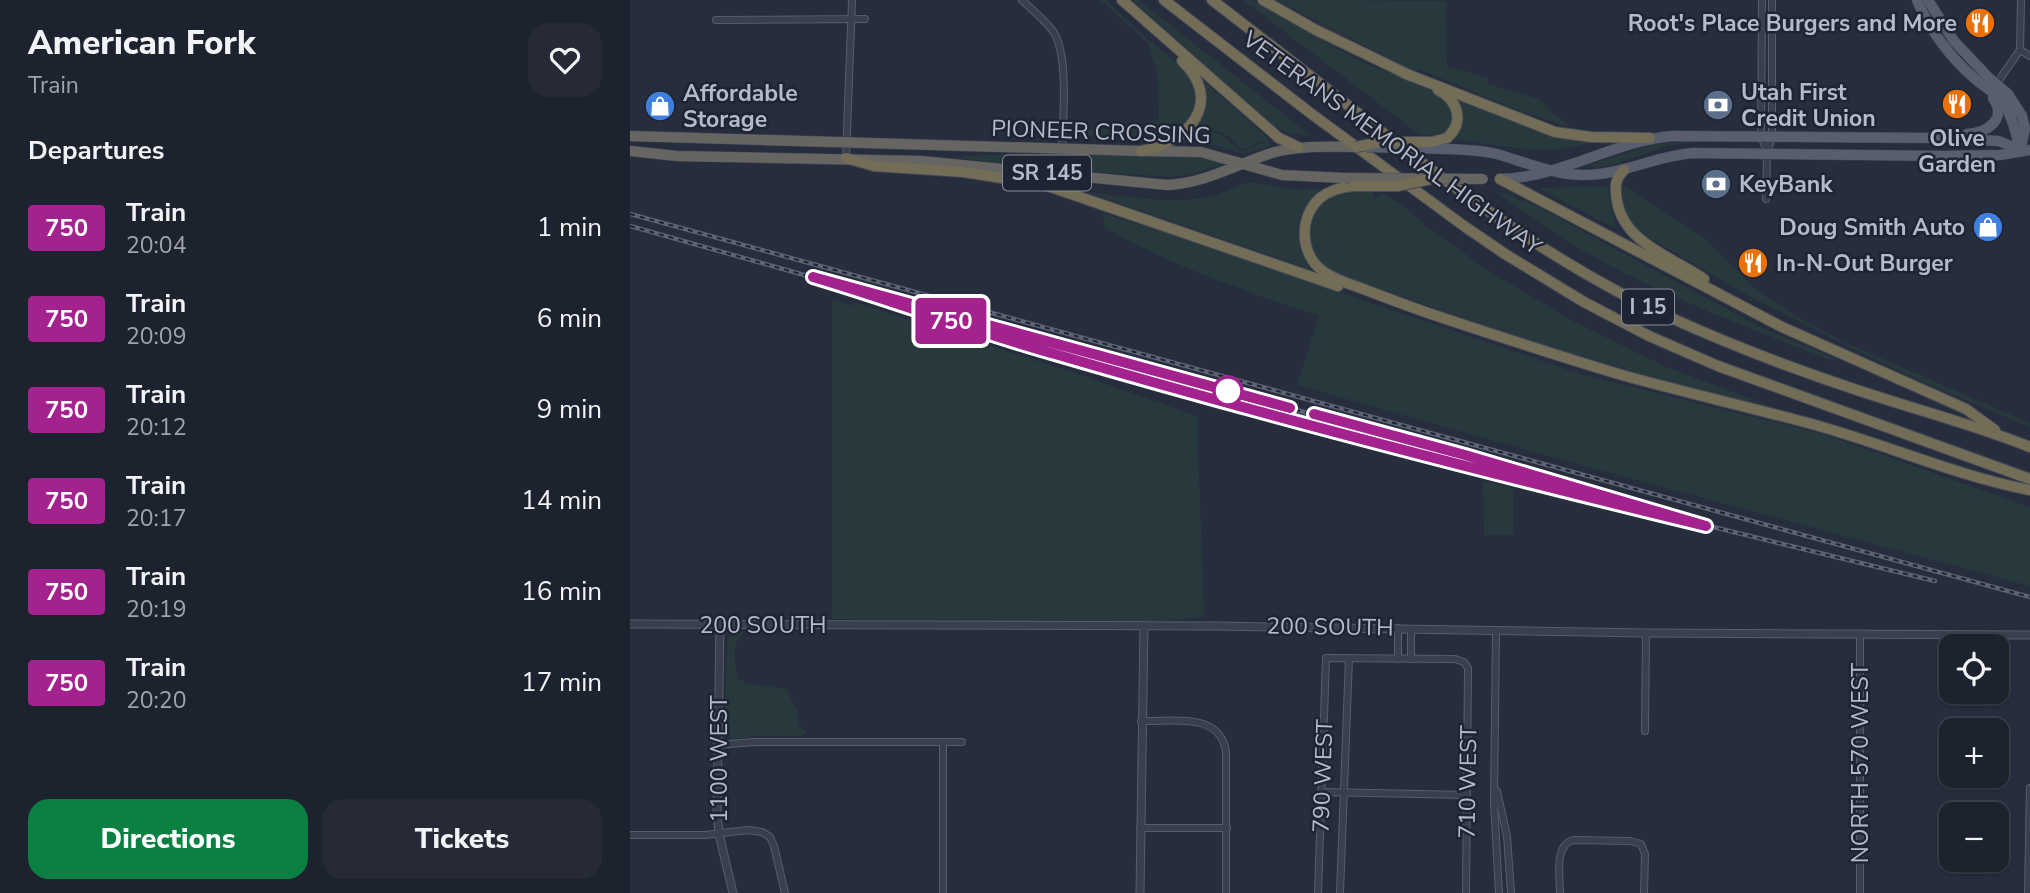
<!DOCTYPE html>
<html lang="en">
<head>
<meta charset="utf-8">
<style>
  body { margin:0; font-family:"Nunito Sans",sans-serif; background:#252a36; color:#f1f3f6; height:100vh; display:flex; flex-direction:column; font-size:26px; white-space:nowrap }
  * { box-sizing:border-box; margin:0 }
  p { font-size:23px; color:#a0a4aa }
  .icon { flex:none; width:38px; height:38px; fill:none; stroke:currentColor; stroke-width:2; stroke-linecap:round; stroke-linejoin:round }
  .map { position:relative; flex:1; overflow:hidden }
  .details { display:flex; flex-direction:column; background:#1c222e; width:630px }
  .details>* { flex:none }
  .badge { padding:0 14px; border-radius:5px; font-size:24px; line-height:46px }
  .buttons { position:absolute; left:1309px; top:634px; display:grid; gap:14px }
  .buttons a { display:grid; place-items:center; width:70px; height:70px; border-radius:14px; background:#1c222e; box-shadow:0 2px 5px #0004,0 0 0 2px #3a3f4a; font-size:35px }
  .map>.badge { position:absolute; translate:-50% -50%; box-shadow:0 0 0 4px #fff }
  h2 { padding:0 28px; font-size:26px; line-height:63px }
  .round { display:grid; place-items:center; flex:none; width:74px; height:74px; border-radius:21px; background:#252a36 }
  .head { display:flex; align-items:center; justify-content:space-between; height:119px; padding:0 28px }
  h1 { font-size:33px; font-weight:800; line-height:52px }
  .cta { display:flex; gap:14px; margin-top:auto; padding:14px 28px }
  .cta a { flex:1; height:80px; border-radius:21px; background:#0b8043; color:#fff; font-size:28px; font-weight:800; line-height:80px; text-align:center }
  .cta a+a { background:#252a36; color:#f1f3f6 }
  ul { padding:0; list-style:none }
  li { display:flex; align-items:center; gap:21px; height:91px; padding:0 28px }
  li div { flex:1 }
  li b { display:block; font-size:26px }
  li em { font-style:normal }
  li .badge { min-width:77px; font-weight:700; text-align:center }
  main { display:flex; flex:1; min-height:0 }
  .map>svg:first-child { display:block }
  .green { fill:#28393e }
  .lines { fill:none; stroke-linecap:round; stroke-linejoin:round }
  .minor-casing { stroke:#585d6b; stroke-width:8 }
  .tertiary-casing { stroke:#585d6b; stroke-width:9 }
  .primary-casing { stroke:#434856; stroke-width:11 }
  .trunk-casing { stroke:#454a58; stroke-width:11 }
  .motorway-casing { stroke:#454a58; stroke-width:12 }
  .minor { stroke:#3a3f4d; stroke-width:6 }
  .tertiary { stroke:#3a3f4d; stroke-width:7 }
  .primary { stroke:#585e6d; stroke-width:10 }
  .trunk { stroke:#666562; stroke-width:10 }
  .motorway { stroke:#736c57; stroke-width:10 }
  .rail-casing { stroke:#5c6374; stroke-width:4.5 }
  .rail { stroke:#1f2433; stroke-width:2; stroke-dasharray:5; stroke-linecap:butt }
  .primary-bridge-casing { stroke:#434856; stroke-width:11; stroke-linecap:butt }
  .trunk-bridge-casing { stroke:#454a58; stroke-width:11; stroke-linecap:butt }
  .motorway-bridge-casing { stroke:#454a58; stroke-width:12; stroke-linecap:butt }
  .primary-bridge { stroke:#585e6d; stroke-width:10 }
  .trunk-bridge { stroke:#666562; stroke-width:10 }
  .motorway-bridge { stroke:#736c57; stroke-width:10 }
  .line-casing { stroke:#fff; stroke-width:16 }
  .line { stroke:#a4228e; stroke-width:10 }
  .stop-dot { fill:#fff; stroke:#a4228e; stroke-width:3.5 }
  .labels { text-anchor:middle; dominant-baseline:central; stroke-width:5; stroke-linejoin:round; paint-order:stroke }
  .shield { fill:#1f2433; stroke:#898d9b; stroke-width:2 }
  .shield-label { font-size:21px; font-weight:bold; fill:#b6bac8 }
  .poi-label { font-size:23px; font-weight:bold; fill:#b6bac8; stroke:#1f2433; text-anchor:start }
  .street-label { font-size:23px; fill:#b6bac8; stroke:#1f2433 }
</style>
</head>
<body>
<main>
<section class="details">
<div class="head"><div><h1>American Fork</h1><p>Train</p></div><a class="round"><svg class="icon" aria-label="heart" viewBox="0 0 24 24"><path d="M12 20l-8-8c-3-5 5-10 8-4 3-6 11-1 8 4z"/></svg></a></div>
<h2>Departures</h2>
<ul>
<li><span class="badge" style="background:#a4228e;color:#fff">750</span><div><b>Train</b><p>20:04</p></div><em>1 min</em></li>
<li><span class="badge" style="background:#a4228e;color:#fff">750</span><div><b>Train</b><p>20:09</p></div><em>6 min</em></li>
<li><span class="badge" style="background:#a4228e;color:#fff">750</span><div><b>Train</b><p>20:12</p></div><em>9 min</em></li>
<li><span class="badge" style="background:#a4228e;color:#fff">750</span><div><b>Train</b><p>20:17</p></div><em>14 min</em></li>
<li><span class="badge" style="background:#a4228e;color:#fff">750</span><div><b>Train</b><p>20:19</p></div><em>16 min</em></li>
<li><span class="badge" style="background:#a4228e;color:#fff">750</span><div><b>Train</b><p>20:20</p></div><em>17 min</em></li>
</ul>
<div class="cta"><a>Directions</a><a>Tickets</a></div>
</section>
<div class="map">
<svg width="1400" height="893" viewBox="0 0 1400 893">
  <rect width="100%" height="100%" fill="#262d3d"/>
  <g class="green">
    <path d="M470 0H476C488 11 500 23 512 34 542 61 589 83 551 129L548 127 531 137 448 135 441 129V123H447L448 129H516L518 122 529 120 528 77 518 43Z"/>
    <path d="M502 0H509L680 135 660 134 651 129 649 130Z"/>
    <path d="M613 0H622C656 19 690 40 724 58 748 71 800 83 816 102 827 113 823 124 814 135L811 132 803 135H790Z"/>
    <path d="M647 0 816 1 817 66 858 78V84L909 99 919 110 938 124 936 127 875 105 789 69 787 72 697 27Z"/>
    <path d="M569 77 640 140 639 142H629L615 150C606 147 604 140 596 135 584 126 569 134 556 136L564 126Z"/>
    <path d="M827 98 960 141C920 160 864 143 821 139 833 126 835 114 827 98Z"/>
    <path d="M580 132C596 133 600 146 613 151L631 143 644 144 614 154 585 145 549 141Z"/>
    <path d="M1074 141 1037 146 979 166 950 168 1024 144Z"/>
    <path d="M410 152 564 157 596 163 561 174 541 177 421 169 319 157Z"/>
    <path d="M620 182 669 190 693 188C660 215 664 237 682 270L457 192C496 196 539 205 578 197 593 194 605 186 620 182Z"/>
    <path d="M991 184 1072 236 1120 284 1161 313 1212 341 1400 423V427L1288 380 1203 339 1119 296 1011 233 994 210Z"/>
    <path d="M977 186 986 229 908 188Z"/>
    <path d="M714 191H743L744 199 753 193 764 201 766 200 800 229 862 273 945 322 1036 367 1146 408 1033 380 904 342 699 272 683 258 678 219 698 194Z"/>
    <path d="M865 191 878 194 893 202 895 200 1130 327 1204 358 1203 361C1127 331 1049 302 977 264 938 243 902 217 865 191Z"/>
    <path d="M472 213 527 230 950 374 1193 434 1400 507V586L936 461 667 385 689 316C613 290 546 268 475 228Z"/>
    <path d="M202 299 223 306 224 302 442 372 567 416 574 617 500 623 202 619Z"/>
    <path d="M853 481 883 488V535H854Z"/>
    <path d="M107 632H114C100 642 106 664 107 679L119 684 156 689 167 711 170 727 178 733 170 736H124L103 739 94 734 97 643 101 635Z"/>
  </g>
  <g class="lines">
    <g class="minor-casing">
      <g id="minor">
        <path d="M392 0C402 10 414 19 423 31 439 54 433 120 432 149"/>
        <path d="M1132 0 1131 136 1137 151"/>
        <path d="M86 20 235 19"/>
        <path d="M1390 50 1400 56"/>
        <path d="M1367 83 1390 50 1391 0"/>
        <path d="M216 158 222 0"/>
        <path d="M1136 199 1137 153 1142 136V0"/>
        <path d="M866 630 864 803 869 893"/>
        <path d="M768 659V628"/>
        <path d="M781 659V629"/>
        <path d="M511 721C541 722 589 711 596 751V893"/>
        <path d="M1015 731 1016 633"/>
        <path d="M313 742V893"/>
        <path d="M87 745 124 742H332"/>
        <path d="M867 791 877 836 881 893"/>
        <path d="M692 792 837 795"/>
        <path d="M510 828H597"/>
        <path d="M0 835H75L118 830 132 832 140 837 144 846 155 893"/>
        <path d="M688 893 696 658 825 659 834 662 838 668 836 893"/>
        <path d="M710 893 719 658"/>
        <path d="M930 893C930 877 924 845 943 840L1000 841 1011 844 1015 854 1014 893"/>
        <path d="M1230 893V634"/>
        <path d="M1398 893 1400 788"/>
      </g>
    </g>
    <g class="tertiary-casing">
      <g id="tertiary">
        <path d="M0 624 586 626 1016 633 1400 635"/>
        <path d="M90 624 87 813 89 834 103 893"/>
        <path d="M510 893 514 626"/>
      </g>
    </g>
    <g class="primary-casing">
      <g id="primary">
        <path d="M1287 0C1300 31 1319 56 1345 79 1354 87 1367 93 1374 104 1383 118 1386 134 1390 150"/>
        <path d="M1298 0 1324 41 1358 77 1378 94 1392 116 1395 129 1391 146"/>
        <path d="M1337 134C1357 133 1378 119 1363 98"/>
        <path d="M818 149C834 150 851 150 867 154 895 162 921 174 951 175 990 176 1024 156 1063 153L1313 156 1370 155 1400 150"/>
        <path d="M870 179C930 178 983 141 1043 136L1302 138 1369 141 1390 150"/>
      </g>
    </g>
    <g class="trunk-casing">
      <g id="trunk">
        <path d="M0 136 511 151 571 152 652 175 715 178"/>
        <path d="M0 151 47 156 291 161 537 185C577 183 608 163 645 152 672 145 699 147 726 147"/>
      </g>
    </g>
    <g class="motorway-casing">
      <g id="motorway">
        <path d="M492 0 649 138 668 147"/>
        <path d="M534 0 683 115 834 226 875 254 954 302 1019 336 1088 366 1400 479"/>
        <path d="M582 0C638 43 694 86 749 130 840 200 932 268 1037 316 1098 344 1161 368 1224 389 1283 409 1343 424 1400 447"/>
        <path d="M633 0 686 30 781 76"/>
        <path d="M774 73 925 132 961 137 1020 138"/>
        <path d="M808 90C828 100 835 122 817 138"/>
        <path d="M511 151C558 143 595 102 552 61"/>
        <path d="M216 158 244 166 334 172 415 185 708 286"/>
        <path d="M994 170C984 180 985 188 987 201 994 243 1042 257 1074 279"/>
        <path d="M870 179 1152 327 1336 409 1365 430"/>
        <path d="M724 186C712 187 700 190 690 198 668 218 670 255 694 272 704 279 716 283 728 287 754 297 780 307 807 316 871 337 934 358 999 377 1058 393 1118 407 1178 423 1253 443 1323 475 1400 490"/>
      </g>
    </g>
    <use href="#minor" class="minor"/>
    <use href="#tertiary" class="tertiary"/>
    <use href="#primary" class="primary"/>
    <use href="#trunk" class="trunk"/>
    <use href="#motorway" class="motorway"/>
    <g class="rail-casing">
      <g id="rail">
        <path d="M0 214 1400 597"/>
        <path d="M0 226 192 280"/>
        <path d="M183 277C265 302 345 331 428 355 718 438 1011 510 1305 581"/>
        <path d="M405 338 732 428"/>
      </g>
    </g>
    <use href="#rail" class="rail"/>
    <g class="primary-bridge-casing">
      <path id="primary-bridge" d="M737 147 818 149"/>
    </g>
    <g class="trunk-bridge-casing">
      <path id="trunk-bridge" d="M715 178 853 179"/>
    </g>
    <g class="motorway-bridge-casing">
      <g id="motorway-bridge">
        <path d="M726 147 751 142H802L817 138"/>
        <path d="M724 186H767L806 178"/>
      </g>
    </g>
    <use href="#primary-bridge" class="primary-bridge"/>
    <use href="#trunk-bridge" class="trunk-bridge"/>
    <use href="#motorway-bridge" class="motorway-bridge"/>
  </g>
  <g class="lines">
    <g class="line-casing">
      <path id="line" d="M660 408 183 277C264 301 343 331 425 354 640 417 858 473 1076 526L835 455 684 414"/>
    </g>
    <use href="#line" class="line"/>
  </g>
  <defs>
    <g id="restaurant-disc" transform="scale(1.575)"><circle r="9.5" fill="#e8710a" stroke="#1f2433"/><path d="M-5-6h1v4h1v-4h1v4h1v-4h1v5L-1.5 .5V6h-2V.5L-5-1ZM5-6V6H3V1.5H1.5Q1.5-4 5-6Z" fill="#fff"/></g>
    <g id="bank-disc" transform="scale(1.575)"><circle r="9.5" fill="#5c6f8a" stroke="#1f2433"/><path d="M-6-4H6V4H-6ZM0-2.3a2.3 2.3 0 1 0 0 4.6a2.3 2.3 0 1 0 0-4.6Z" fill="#fff"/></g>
    <g id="shop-disc" transform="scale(1.575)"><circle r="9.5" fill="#3f7fe0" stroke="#1f2433"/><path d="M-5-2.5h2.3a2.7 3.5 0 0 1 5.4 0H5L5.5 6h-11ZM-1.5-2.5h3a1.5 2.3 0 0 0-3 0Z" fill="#fff"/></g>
  </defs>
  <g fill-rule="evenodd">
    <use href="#restaurant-disc" x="1350" y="23"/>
    <use href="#restaurant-disc" x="1327" y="104"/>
    <use href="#bank-disc" x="1088" y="105"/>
    <use href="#shop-disc" x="30" y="106"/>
    <use href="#bank-disc" x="1086" y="184"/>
    <use href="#shop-disc" x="1358" y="227"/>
    <use href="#restaurant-disc" x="1123" y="263"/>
  </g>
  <circle class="stop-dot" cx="598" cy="391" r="14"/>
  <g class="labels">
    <g class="shield">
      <rect x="373" y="155.5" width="88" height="35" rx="5"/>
      <rect x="992" y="289.5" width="52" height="35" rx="5"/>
    </g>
    <g class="shield-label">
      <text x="417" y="173">SR 145</text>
      <text x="1018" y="307">I 15</text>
    </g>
    <g class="poi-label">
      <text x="1327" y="23" text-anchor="end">Root's Place Burgers and More</text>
      <text x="1111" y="92">Utah First<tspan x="1111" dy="26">Credit Union</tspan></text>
      <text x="53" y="93">Affordable<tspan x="53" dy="26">Storage</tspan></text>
      <text x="1327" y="138" text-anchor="middle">Olive<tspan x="1327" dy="26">Garden</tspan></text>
      <text x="1109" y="184">KeyBank</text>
      <text x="1335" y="227" text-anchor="end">Doug Smith Auto</text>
      <text x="1146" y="263">In-N-Out Burger</text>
    </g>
    <g class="street-label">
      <text transform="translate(471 132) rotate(2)">PIONEER CROSSING</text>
      <text transform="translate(762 143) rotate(36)">VETERANS MEMORIAL HIGHWAY</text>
      <text x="133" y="625">200 SOUTH</text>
      <text transform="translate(700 627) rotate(1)">200 SOUTH</text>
      <text transform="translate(89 759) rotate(-90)">1100 WEST</text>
      <text transform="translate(1230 763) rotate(-90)">NORTH 570 WEST</text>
      <text transform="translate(693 776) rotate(-88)">790 WEST</text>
      <text transform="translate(838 782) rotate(-89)">710 WEST</text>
    </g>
  </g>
</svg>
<div class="buttons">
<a><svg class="icon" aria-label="locate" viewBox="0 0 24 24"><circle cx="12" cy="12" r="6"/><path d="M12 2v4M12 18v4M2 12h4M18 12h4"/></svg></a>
<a>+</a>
<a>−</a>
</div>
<b class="badge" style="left:321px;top:321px;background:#a4228e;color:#fff">750</b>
</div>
</main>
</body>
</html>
